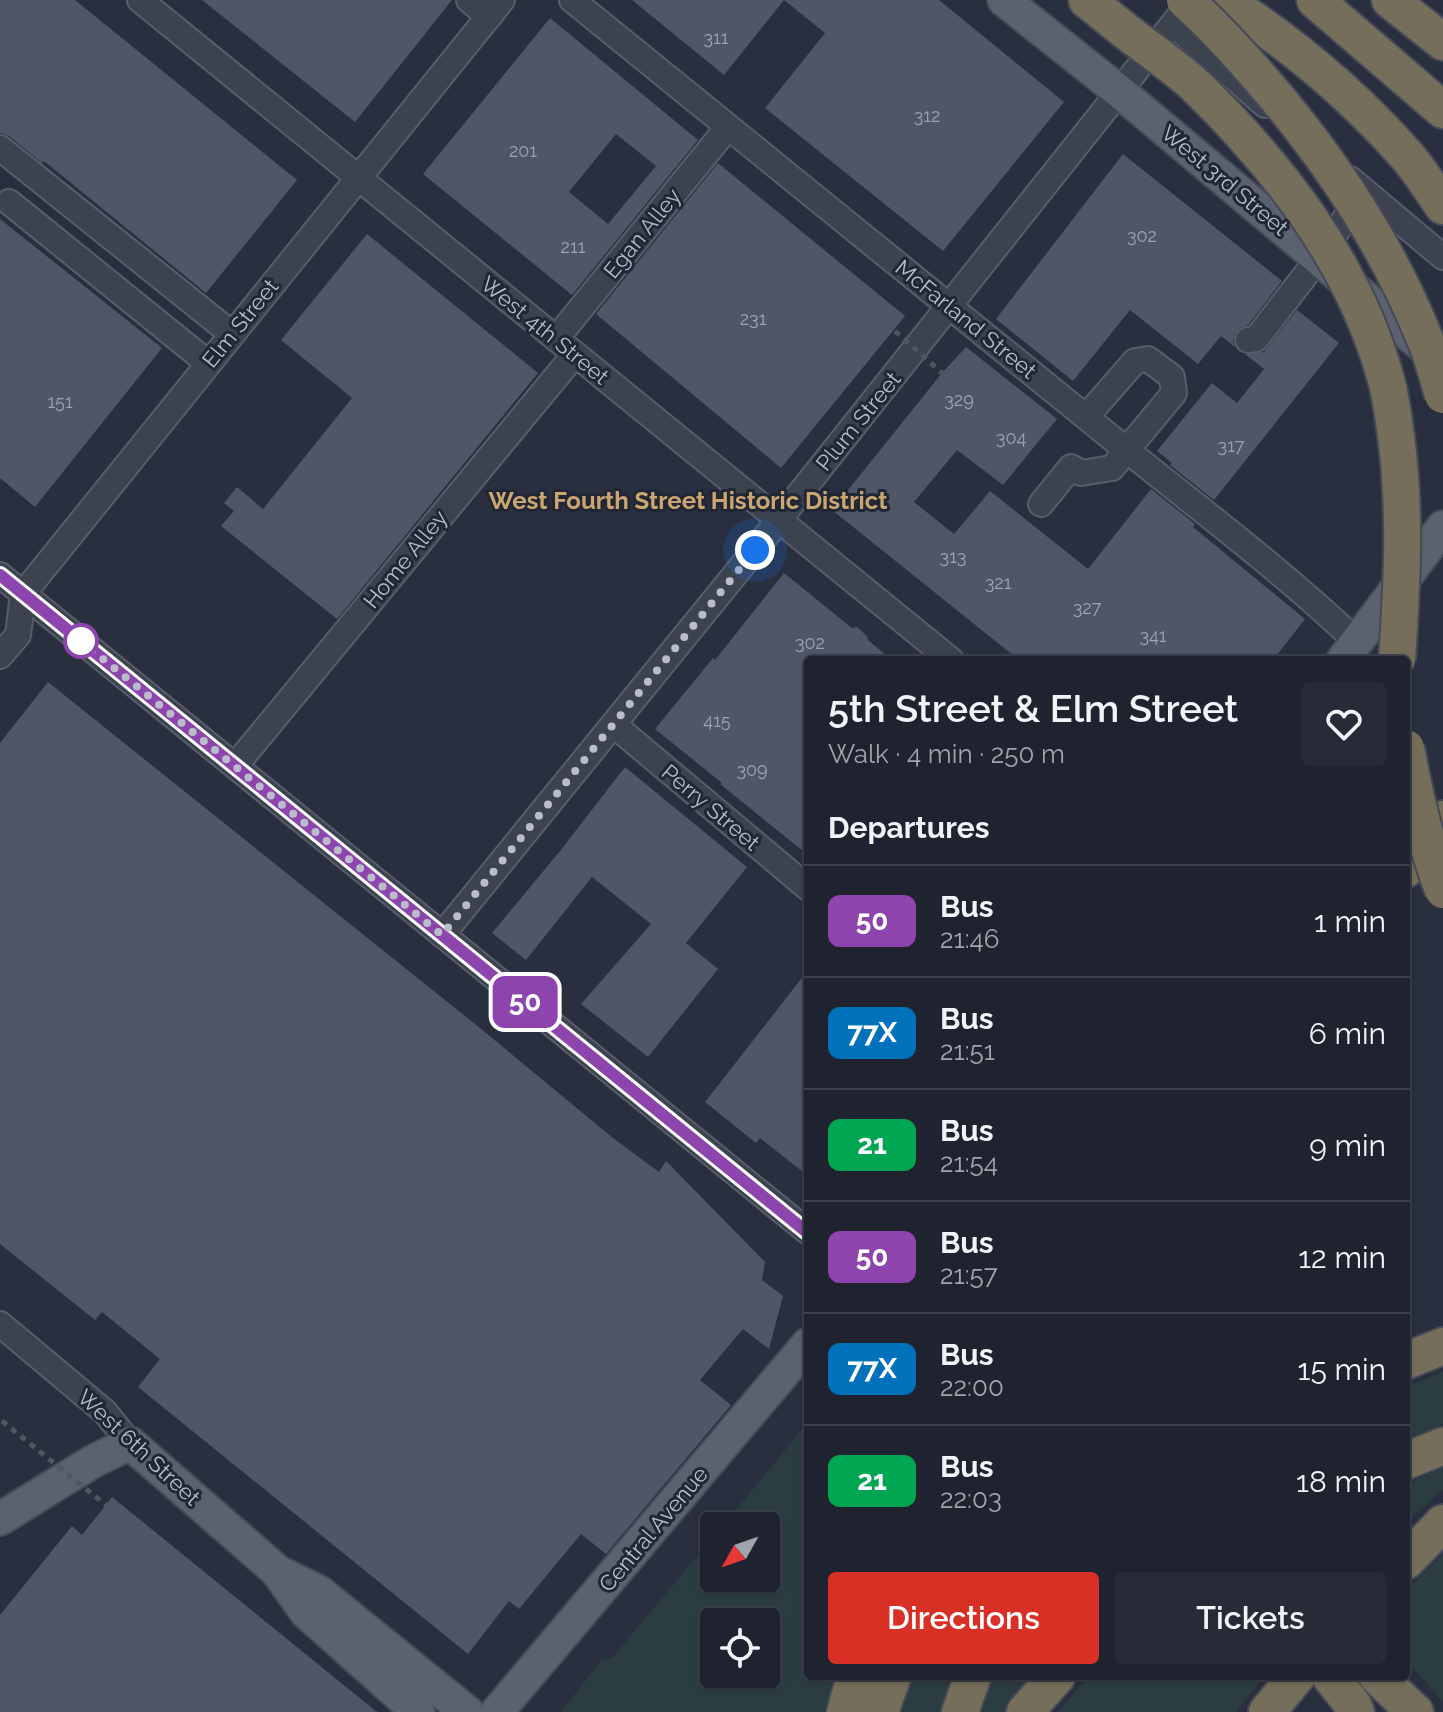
<!DOCTYPE html>
<html lang="en">
<head>
<meta charset="utf-8">
<style>
  body { margin:0; font-family:Raleway,sans-serif; background:#272b37; color:#f1f3f6; height:100vh; display:flex; flex-direction:column; font-size:30px; white-space:nowrap }
  * { box-sizing:border-box; margin:0 }
  p { font-size:26px; color:#a1a4aa }
  .icon { flex:none; width:44px; height:44px; fill:none; stroke:currentColor; stroke-width:2; stroke-linecap:round; stroke-linejoin:round }
  .map { position:relative; flex:1; overflow:hidden }
  .drawer { position:absolute; left:804px; top:656px; width:606px; height:1024px; display:flex; flex-direction:column; background:#1f232f; border-radius:8px; box-shadow:0 2px 6px #0004,0 0 0 2px #3c404b }
  .drawer>* { flex:none }
  .badge { padding:0 16px; border-radius:12px; font-size:28px; line-height:52px }
  .needle { width:52px; rotate:230deg }
  .buttons { position:absolute; left:700px; top:1512px; display:grid; gap:16px }
  .buttons a { display:grid; place-items:center; width:80px; height:80px; border-radius:8px; background:#1f232f; box-shadow:0 2px 6px #0004,0 0 0 2px #3c404b; font-size:40px }
  .you { position:absolute; width:40px; height:40px; margin:-20px; border:6px solid #fff; border-radius:50%; background:#1a73e8; box-shadow:0 0 0 12px #1a73e833 }
  .map>.badge { position:absolute; translate:-50% -50%; box-shadow:0 0 0 4px #fff }
  h2 { padding:0 24px; font-size:30px; line-height:72px }
  .round { display:grid; place-items:center; flex:none; width:84px; height:84px; border-radius:8px; background:#272b37 }
  .headline { display:flex; align-items:center; justify-content:space-between; height:136px; padding:0 24px }
  h1 { font-size:38px; font-weight:600; line-height:60px }
  .action { display:flex; gap:16px; margin-top:auto; padding:16px 24px }
  .action a { flex:1; height:92px; border-radius:8px; background:#d93025; color:#fff; font-size:32px; font-weight:600; line-height:92px; text-align:center }
  .action a+a { background:#272b37; color:#f1f3f6 }
  ul { padding:0; list-style:none }
  li { display:flex; align-items:center; gap:24px; height:112px; padding:0 24px; border-top:2px solid #3c404b }
  li div { flex:1 }
  li b { display:block; font-size:30px }
  li em { font-style:normal }
  li .badge { min-width:88px; font-weight:700; text-align:center }
  .map>svg:first-child { display:block }
  .green { fill:#2c3d41; fill-rule:evenodd }
  .building { fill:#4f5668; fill-rule:evenodd }
  .lines { fill:none; stroke-linecap:round; stroke-linejoin:round }
  .minor-casing { stroke:#575d6a; stroke-width:28 }
  .major-casing { stroke:#464b58; stroke-width:36 }
  .highway-casing { stroke:#444a57; stroke-width:40 }
  .minor { stroke:#3d424f; stroke-width:24 }
  .major { stroke:#5b616f; stroke-width:32 }
  .highway { stroke:#746e5a; stroke-width:36 }
  .highway-bridge-casing { stroke:#444a57; stroke-width:40; stroke-linecap:butt }
  .path-bridge { stroke:#4b5a5f; stroke-width:5; stroke-dasharray:6 6; stroke-linecap:butt }
  .highway-bridge { stroke:#746e5a; stroke-width:36 }
  .line-casing { stroke:#fff; stroke-width:18 }
  .line { stroke:#8e44ad; stroke-width:12 }
  .walk { stroke:#b9bdca; stroke-width:8; stroke-dasharray:0 14.4 }
  .stop-dot { fill:#fff; stroke:#8e44ad; stroke-width:4 }
  .labels { text-anchor:middle; dominant-baseline:central; stroke-width:6; stroke-linejoin:round; paint-order:stroke }
  .number-label { font-size:18px; fill:#9ea3b2 }
  .street-label { font-size:22px; fill:#b9bdca; stroke:#212735 }
  .neighbourhood-label { font-size:24px; font-weight:bold; fill:#cca672; stroke:#212735 }
</style>
</head>
<body>
<div class="map">
<svg width="1443" height="1712" viewBox="0 0 1443 1712">
  <rect width="100%" height="100%" fill="#292f3f"/>
  <g class="green">
    <path d="M1443 1372V1424L1406 1442V1387Z"/>
    <path d="M808 1422V1676H837L823 1712H561L602 1659H611L714 1536V1578H766V1526H723ZM714 1622H766V1674H714Z"/>
    <path d="M1443 1467V1490L1406 1522V1485Z"/>
    <path d="M1443 1554V1700L1442 1701 1422 1677 1406 1663V1590Z"/>
    <path d="M907 1676H956L945 1712H896Z"/>
    <path d="M990 1676H1041L1012 1712H977Z"/>
    <path d="M1088 1676H1264L1236 1712H1058Z"/>
  </g>
  <g class="building">
    <path d="M0 0H75L297 180 206 293 44 161 42 163 9 136 0 133Z"/>
    <path d="M202 0H452L355 122Z"/>
    <path d="M632 0H939L1064 102 943 251 765 108 825 33 784 0 724 75Z"/>
    <path d="M550 18 698 140 572 295 423 174ZM616 134 656 166 608 224 569 192Z"/>
    <path d="M1123 154 1282 281 1248 325 1240 328 1235 334 1233 341 1235 347 1221 336 1198 364 1130 310 1073 381 996 319Z"/>
    <path d="M718 163 905 316 781 468 596 314Z"/>
    <path d="M0 219 162 348 35 507 0 478Z"/>
    <path d="M367 234 538 373 337 619 221 526 234 511 224 503 237 487 263 509 352 398 281 340Z"/>
    <path d="M1297 310 1339 343 1214 500 1170 465 1172 463 1157 451 1212 383 1237 403 1264 369 1245 354 1264 352Z"/>
    <path d="M966 347 1057 419 1003 485 957 450 914 502 954 534 990 491 1088 569 1151 489 1195 524 1193 527 1305 619 1273 660H1019L832 510 942 373Z"/>
    <path d="M784 573 852 628 857 627 867 636 868 640 892 660H808V855L720 784 722 783 655 729 713 658 715 660Z"/>
    <path d="M48 682 480 1028 613 1138 659 1172 666 1161 765 1262 762 1280 783 1296 769 1349 743 1329 700 1380 731 1405 606 1554 581 1534 519 1609 509 1601 468 1654 138 1387 160 1359 102 1312 95 1320 0 1244V743Z"/>
    <path d="M625 767 747 867 686 943 718 969 648 1057 581 1004 651 924 592 877 526 960 492 933 560 851Z"/>
    <path d="M808 970V1176L760 1138 756 1143 705 1102Z"/>
    <path d="M112 1497 377 1712H0V1615L72 1526 82 1535Z"/>
  </g>
  <g class="lines">
    <g class="minor-casing">
      <g id="minor">
        <path d="M140 0 951 660"/>
        <path d="M469 0 489 17"/>
        <path d="M572 0C745 141 919 281 1092 422 1181 495 1274 563 1357 642"/>
        <path d="M1192 13 1179 29 1265 105"/>
        <path d="M0 148 232 334"/>
        <path d="M1350 179 1443 257"/>
        <path d="M9 202 208 363"/>
        <path d="M556 339 728 127"/>
        <path d="M1248 340 1256 339 1318 259 1361 195"/>
        <path d="M1041 504 1071 467 1081 473 1112 468 1174 393 1172 377 1148 359 1135 361 1086 417"/>
        <path d="M0 575 808 1232"/>
        <path d="M0 656 18 635 23 594 502 0"/>
        <path d="M614 725 808 888"/>
        <path d="M235 766 575 354"/>
        <path d="M442 935 755 550 1192 0"/>
        <path d="M0 1324 105 1412 130 1443"/>
      </g>
    </g>
    <g class="major-casing">
      <g id="major">
        <path d="M1004 0 1120 92 1431 353"/>
        <path d="M1343 660 1443 527"/>
        <path d="M0 1519 92 1462 130 1443 277 1571 306 1612 418 1712"/>
        <path d="M280 1573 319 1592 467 1712"/>
        <path d="M497 1712 808 1344"/>
      </g>
    </g>
    <g class="highway-casing">
      <g id="highway">
        <path d="M1087 0 1123 29"/>
        <path d="M1224 0C1291 43 1354 96 1407 156 1420 171 1431 189 1443 206"/>
        <path d="M1315 0 1443 110"/>
        <path d="M1390 0 1443 42"/>
        <path d="M1406 869 1443 819"/>
        <path d="M1406 1361 1443 1346"/>
        <path d="M1406 1461 1443 1446"/>
        <path d="M1406 1561 1443 1523"/>
        <path d="M1330 1676 1353 1705 1356 1712"/>
        <path d="M1377 1676 1415 1712"/>
        <path d="M845 1712 855 1676"/>
        <path d="M880 1712 893 1676"/>
        <path d="M960 1712 973 1676"/>
        <path d="M1025 1712 1057 1676"/>
        <path d="M1267 1712 1297 1676"/>
      </g>
    </g>
    <use href="#minor" class="minor"/>
    <use href="#major" class="major"/>
    <use href="#highway" class="highway"/>
    <g class="highway-bridge-casing">
      <g id="highway-bridge">
        <path d="M1185 0C1210 22 1231 45 1253 70 1323 149 1384 238 1424 337 1432 355 1437 375 1443 395"/>
        <path d="M1123 29C1147 48 1173 65 1195 85 1279 167 1353 262 1385 376 1391 395 1393 416 1396 436 1406 511 1402 585 1397 660"/>
        <path d="M1406 748C1415 797 1426 845 1443 890"/>
      </g>
    </g>
    <g class="path-bridge">
      <path d="M895 331 942 373"/>
      <path d="M2 1421 106 1505"/>
    </g>
    <use href="#highway-bridge" class="highway-bridge"/>
  </g>
  <g class="lines">
    <g class="line-casing">
      <path id="line" d="M0 575 808 1233"/>
    </g>
    <use href="#line" class="line"/>
    <path class="walk" d="M81 641 442 935 755 550"/>
  </g>
  <circle class="stop-dot" cx="81" cy="641" r="16"/>
  <g class="labels">
    <g class="number-label">
      <text x="716" y="37">311</text>
      <text x="927" y="115">312</text>
      <text x="523" y="150">201</text>
      <text x="1142" y="235">302</text>
      <text x="573" y="246">211</text>
      <text x="753" y="318">231</text>
      <text x="959" y="399">329</text>
      <text x="60" y="401">151</text>
      <text x="1011" y="437">304</text>
      <text x="1231" y="445">317</text>
      <text x="953" y="556">313</text>
      <text x="998" y="582">321</text>
      <text x="1087" y="607">327</text>
      <text x="1153" y="635">341</text>
      <text x="810" y="642">302</text>
      <text x="717" y="720">415</text>
      <text x="752" y="769">309</text>
    </g>
    <g class="street-label">
      <text transform="translate(1225 180) rotate(40)">West 3rd Street</text>
      <text transform="translate(642 233) rotate(-51)">Egan Alley</text>
      <text transform="translate(966 319) rotate(39)">McFarland Street</text>
      <text transform="translate(240 323) rotate(-51)">Elm Street</text>
      <text transform="translate(545 330) rotate(39)">West 4th Street</text>
      <text transform="translate(858 421) rotate(-51)">Plum Street</text>
      <text transform="translate(405 559) rotate(-51)">Home Alley</text>
      <text transform="translate(711 807) rotate(40)">Perry Street</text>
      <text transform="translate(139 1447) rotate(43)">West 6th Street</text>
      <text transform="translate(653 1529) rotate(-50)">Central Avenue</text>
    </g>
    <g class="neighbourhood-label">
      <text x="688" y="500">West Fourth Street Historic District</text>
    </g>
  </g>
</svg>
<div class="buttons">
<a><svg class="needle" viewBox="-14 -14 28 28"><path d="M0-13l5 13h-10z" fill="#e53935"/><path d="M0 13l5-13h-10z" fill="#a1a4aa"/></svg></a>
<a><svg class="icon" aria-label="locate" viewBox="0 0 24 24"><circle cx="12" cy="12" r="6"/><path d="M12 2v4M12 18v4M2 12h4M18 12h4"/></svg></a>
</div>
<div class="you" style="left:755px;top:550px"></div>
<b class="badge" style="left:525px;top:1002px;background:#8e44ad;color:#fff">50</b>
<section class="drawer">
<div class="headline"><div><h1>5th Street &amp; Elm Street</h1><p>Walk · 4 min · 250 m</p></div><a class="round"><svg class="icon" aria-label="heart" viewBox="0 0 24 24"><path d="M12 20l-8-8c-3-5 5-10 8-4 3-6 11-1 8 4z"/></svg></a></div>
<h2>Departures</h2>
<ul>
<li><span class="badge" style="background:#8e44ad;color:#fff">50</span><div><b>Bus</b><p>21:46</p></div><em>1 min</em></li>
<li><span class="badge" style="background:#0072bc;color:#fff">77X</span><div><b>Bus</b><p>21:51</p></div><em>6 min</em></li>
<li><span class="badge" style="background:#00a651;color:#fff">21</span><div><b>Bus</b><p>21:54</p></div><em>9 min</em></li>
<li><span class="badge" style="background:#8e44ad;color:#fff">50</span><div><b>Bus</b><p>21:57</p></div><em>12 min</em></li>
<li><span class="badge" style="background:#0072bc;color:#fff">77X</span><div><b>Bus</b><p>22:00</p></div><em>15 min</em></li>
<li><span class="badge" style="background:#00a651;color:#fff">21</span><div><b>Bus</b><p>22:03</p></div><em>18 min</em></li>
</ul>
<div class="action"><a>Directions</a><a>Tickets</a></div>
</section>
</div>
</body>
</html>
